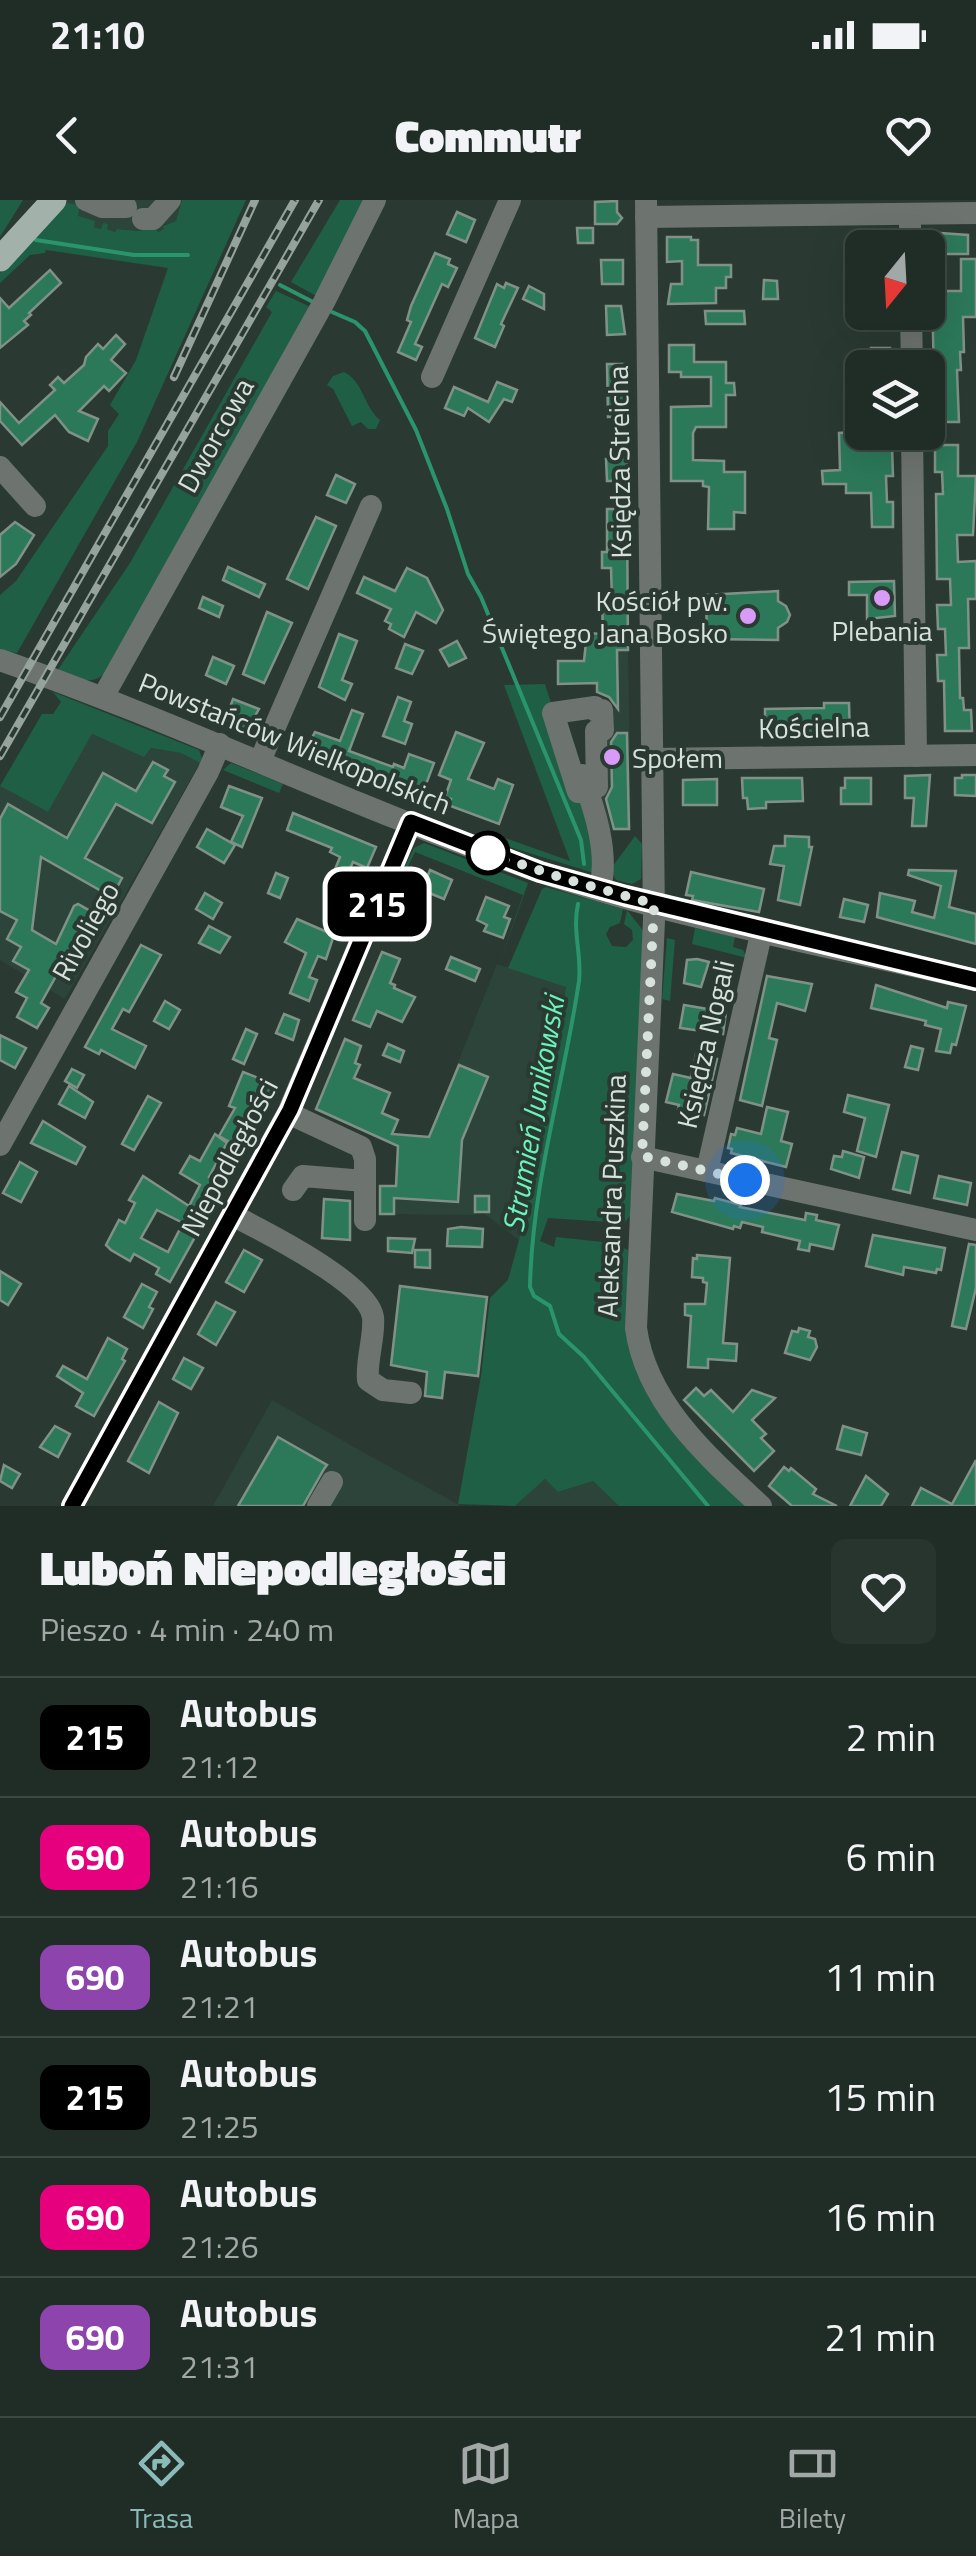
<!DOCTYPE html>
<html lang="pl">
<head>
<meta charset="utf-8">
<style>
  body { margin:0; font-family:"Titillium Web",sans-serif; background:#28342e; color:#f1f3f6; height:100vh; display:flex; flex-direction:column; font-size:38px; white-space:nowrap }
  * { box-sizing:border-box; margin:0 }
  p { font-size:32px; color:#a2a7a7 }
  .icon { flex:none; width:55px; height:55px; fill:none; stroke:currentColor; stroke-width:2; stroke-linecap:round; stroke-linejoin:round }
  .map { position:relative; height:1306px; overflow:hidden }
  .sheet { display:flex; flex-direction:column; background:#202c26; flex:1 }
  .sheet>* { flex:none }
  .badge { padding:0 20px; border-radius:15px; font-size:35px; line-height:65px }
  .needle { width:65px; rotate:198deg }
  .fabs { position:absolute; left:845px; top:30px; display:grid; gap:20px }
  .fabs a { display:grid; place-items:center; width:100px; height:100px; border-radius:15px; background:#202c26; box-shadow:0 10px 40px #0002,0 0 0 2px #3d4843; font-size:50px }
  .you { position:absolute; width:50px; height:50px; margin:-25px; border:8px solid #fff; border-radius:50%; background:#1a73e8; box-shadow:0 0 0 15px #1a73e833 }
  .map>.badge { position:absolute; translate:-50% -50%; box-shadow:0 0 0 5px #fff }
  .round { display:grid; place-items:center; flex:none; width:105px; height:105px; border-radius:15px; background:#28342e }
  .headline { display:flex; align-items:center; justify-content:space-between; height:170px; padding:0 40px }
  h1 { font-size:48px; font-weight:800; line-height:75px }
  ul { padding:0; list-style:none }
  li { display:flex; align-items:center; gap:30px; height:120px; padding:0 40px; border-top:2px solid #3d4843 }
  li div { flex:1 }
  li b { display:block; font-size:38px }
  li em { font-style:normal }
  li .badge { min-width:110px; font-weight:700; text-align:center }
  .status { display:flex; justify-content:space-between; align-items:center; height:70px; padding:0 50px; background:#202c26; direction:ltr }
  .status svg { height:28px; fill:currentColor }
  header { display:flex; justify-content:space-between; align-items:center; height:130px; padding:0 40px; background:#202c26; font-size:45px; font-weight:800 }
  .dock { display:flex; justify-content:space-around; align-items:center; height:140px; border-top:2px solid #3d4843; background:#202c26; font-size:28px; color:#a2a7a7 }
  .dock a { display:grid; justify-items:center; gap:5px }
  .dock .active { color:#8bbbb9 }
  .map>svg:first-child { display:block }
  .built { fill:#2c4439 }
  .green { fill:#1f5f45 }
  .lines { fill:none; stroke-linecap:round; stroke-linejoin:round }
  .stream { stroke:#2a956c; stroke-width:4 }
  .building { fill:#2c795a; stroke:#809288; stroke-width:2.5; fill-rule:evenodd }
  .minor { stroke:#6d7470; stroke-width:22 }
  .major { stroke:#a2b2aa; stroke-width:25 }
  .rail-casing { stroke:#96a29c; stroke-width:8 }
  .rail { stroke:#2a3a32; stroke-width:4; stroke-dasharray:11; stroke-linecap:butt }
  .line-casing { stroke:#fff; stroke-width:22 }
  .line { stroke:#000; stroke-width:15 }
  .walk { stroke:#d8e2dd; stroke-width:10; stroke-dasharray:0 18 }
  .poi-dot { fill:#d89bf8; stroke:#2a3a32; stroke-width:4 }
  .stop-dot { fill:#fff; stroke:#000; stroke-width:5 }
  .labels { text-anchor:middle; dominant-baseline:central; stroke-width:8; stroke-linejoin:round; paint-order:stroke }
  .street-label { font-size:28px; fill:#d8e2dd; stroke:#2a3a32 }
  .poi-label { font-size:28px; fill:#d8e2dd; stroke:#2a3a32; text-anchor:end }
  .water-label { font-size:30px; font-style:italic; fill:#6bf3ba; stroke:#2a3a32 }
</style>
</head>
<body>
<div class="status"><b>21:10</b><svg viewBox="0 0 49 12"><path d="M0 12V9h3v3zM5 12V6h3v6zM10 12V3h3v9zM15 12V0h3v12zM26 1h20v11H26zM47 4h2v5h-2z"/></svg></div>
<header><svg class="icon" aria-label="back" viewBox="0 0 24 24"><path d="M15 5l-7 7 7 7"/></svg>Commutr<svg class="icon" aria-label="heart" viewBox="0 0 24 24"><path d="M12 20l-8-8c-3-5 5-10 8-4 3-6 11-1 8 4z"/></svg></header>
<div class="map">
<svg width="976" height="1306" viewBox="0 0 976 1306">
  <rect width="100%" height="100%" fill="#2a3a32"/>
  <g class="built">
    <path d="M67 0H182L176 21 164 25 165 29 158 32 155 28 138 31 118 29 116 32 106 29 103 24 102 29 94 27 78 17 80 5 47 24 183 47 196 0 184 47 46 24Z"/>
    <path d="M611 449 628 450 631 630 605 631 597 587V509L618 508 617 461Z"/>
    <path d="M92 534 144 556 151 548 181 553 200 563 65 799 0 760V586L48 612Z"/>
    <path d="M497 764 566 786 519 1040 482 1012 474 1015 394 1014 399 934 429 936Z"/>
    <path d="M272 1200 361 1251 461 1306H213Z"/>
    <path d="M545 1279 558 1292 593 1281 619 1306H515Z"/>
  </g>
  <g class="green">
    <path d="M0 0H23L0 37Z"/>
    <path d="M182 0H246L137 242 17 453 0 451V395L16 381 108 246V231L119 214 110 205 136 160 168 68 46 50 45 53 30 55 0 83V73L67 3 80 5 78 16 95 21 94 27 101 29 103 23 108 24 107 29 115 32 117 29 138 31 156 28 158 32 164 29 163 26 176 21Z"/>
    <path d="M340 0H370L320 98 291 82Z"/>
    <path d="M276 91 315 109 107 471C92 488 76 478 57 471L130 363 272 112 266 107Z"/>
    <path d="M344 172C363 181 364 207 380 220L376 229H368L361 222 352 226 333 189 327 185 333 176Z"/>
    <path d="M545 484 592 632 594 673 500 644 502 637 570 661 504 485Z"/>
    <path d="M53 492 199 550 202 559 200 563 181 553 151 548 144 557 92 534 48 612 0 586 42 514H53L61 502Z"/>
    <path d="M231 563 283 584 279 593 223 570Z"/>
    <path d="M635 636 642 644 641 679 632 684 616 680 610 670Z"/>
    <path d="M424 643 528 683 499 765 523 695 415 652 406 671 403 670 414 648Z"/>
    <path d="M546 687 623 709 620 723 610 727 606 734 612 746 626 747 633 740 632 730 624 724 627 710 645 733 630 1016 624 1023 548 1018 540 1041 554 1047 556 1037 612 1043 628 1050 627 1134 745 1306H619L593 1281 558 1292 545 1279 515 1306 458 1304 481 1176 490 1098 508 1080 519 1040 566 787 508 768 542 689Z"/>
    <path d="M695 728 735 737 733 747 743 750 747 758 692 744Z"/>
    <path d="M667 738 675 740 670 801 662 799Z"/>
  </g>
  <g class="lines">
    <g class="stream">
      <path d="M36 40 134 55H188"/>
      <path d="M280 85 315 103"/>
      <path d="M332 112 355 122 365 131 416 230 447 309 468 374 481 397 581 640 584 664"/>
      <path d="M578 704C572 731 582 755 579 781 564 883 532 983 530 1087L534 1096 550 1106 559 1134 584 1157 708 1306"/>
    </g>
  </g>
  <g class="building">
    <path d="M617 1V12L622 18 617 24H595V2Z"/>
    <path d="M457 12 475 20 466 42 447 34Z"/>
    <path d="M577 28H593V43H578Z"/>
    <rect x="860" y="31" width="32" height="17"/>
    <path d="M940 33 968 35V54H940Z"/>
    <path d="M667 37H691V40H698V65H731V77H726V88H716V103L668 104 671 84H682V61L667 62Z"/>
    <path d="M435 53 450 59 448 64 457 68 448 87 442 84 415 144 422 147 416 160 398 152 411 122 407 120 411 106Z"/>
    <path d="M961 59H976V117H963L964 152H960L961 170H957L959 222H935L932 91H961Z"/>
    <path d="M601 60H623V84H602Z"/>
    <path d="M50 70 61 83 29 113 31 115 24 121 28 125 0 148V98L9 108Z"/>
    <path d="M764 80 777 81 778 99H763Z"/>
    <path d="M506 83 518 88 501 124 504 126 495 147 475 138 497 84 504 88Z"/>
    <path d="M529 86 544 94V109L523 99Z"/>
    <path d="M606 106H621L625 134 607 135Z"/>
    <path d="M705 111H744L745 124H706Z"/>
    <path d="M116 135 125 144 111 160 126 173 109 191 104 186 79 211 98 219 88 241 69 232 55 215 22 245 0 221V202L19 223 55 190 50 185 58 177 64 183 84 165 86 157 98 144 103 149Z"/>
    <path d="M669 145H694V162H726V183H734L735 195H726V227H696L693 233V260L724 261V272H745V313L734 312V329H708L709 287 703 286V281H671V207L711 206V177H681V172H669Z"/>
    <path d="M871 148H890L891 168H871Z"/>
    <path d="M607 164H625L626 217H608Z"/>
    <path d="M497 182 517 190 512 202 504 199 489 222 468 208 464 216 445 208 454 187 488 202Z"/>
    <path d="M853 232V244L889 243 892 246 893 276H886L887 302H893V327H872L871 293H846V284H823L822 271 840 270 839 233Z"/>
    <path d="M935 245H958V276H976L973 335H957L958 362 976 361V399H968L969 448H959L960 498H963L964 510H971L972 531H945L944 481H938L937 455H946L945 429H938L937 405H951L950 379H937L936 294H943L942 272H935Z"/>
    <path d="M610 253H623V259H627V281H607L606 259H610Z"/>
    <path d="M336 275 355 284 346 303 327 295Z"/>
    <path d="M607 309H627L628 450H617L618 509 609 497 597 492V483L558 484V461H584L587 433 603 434 602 400H612L611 368H602V352H607Z"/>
    <path d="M316 317 336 326 308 389 287 379Z"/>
    <path d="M15 322 34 335 16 364 0 377V335Z"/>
    <path d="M228 367 265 384 259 397 223 380Z"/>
    <path d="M407 368 427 378 443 410 436 423 416 412 404 437 389 429 391 424 385 421 391 409 357 393 364 377 395 391Z"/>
    <path d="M894 381 895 416 867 419V395H849V382Z"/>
    <path d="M778 391V401L786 406 790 415 787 422 778 428V440L707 439 706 395Z"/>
    <path d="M203 397 223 406 219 417 199 408Z"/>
    <path d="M267 412 292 423 264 483 243 474Z"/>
    <path d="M339 434 357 441 342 480 352 484 345 500 319 487Z"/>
    <path d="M457 441 466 458 449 466 440 450Z"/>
    <path d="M405 444 423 451 412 474 396 468Z"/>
    <path d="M213 457 234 466 226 484 206 475Z"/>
    <path d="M398 497 411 502 404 521 412 524 405 544 383 536Z"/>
    <path d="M233 499 259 509 247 530 225 521Z"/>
    <path d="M824 503H849L850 535 765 536V509L824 508Z"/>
    <path d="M352 510 363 514 349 551 393 567 394 564 404 568 409 554 434 563 422 595 305 551 315 532 340 541Z"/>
    <path d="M456 532 484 543 468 579 494 589 498 579 513 585 499 624 448 605 451 599 445 597 451 580 439 575Z"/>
    <path d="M617 533H627L629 629H614L606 599 612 587 611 542Z"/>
    <path d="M153 562 168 570 164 576 175 582 152 623 116 604 85 658 122 678 112 697 41 657 32 730 56 744 74 706 78 704 99 716 72 764 65 760 41 803 49 808 37 828 17 817 27 798 16 792 29 770 13 761 21 747 7 739 17 720 0 711V619L8 604 67 638 103 573 136 591Z"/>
    <path d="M930 575 926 626H912L914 598H905V576Z"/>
    <path d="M962 575H976V596L955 595V578H962Z"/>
    <path d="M742 578H802L803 601 766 602V608L748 609 747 598H743Z"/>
    <path d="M845 578H871V604H841V588H845Z"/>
    <path d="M717 579V605H683V580Z"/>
    <path d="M229 586 262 598 242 647 231 642 243 616 221 607Z"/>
    <path d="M293 613 376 647 367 668 353 662 344 683 332 677 340 657 330 652 332 648 287 630Z"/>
    <path d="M207 629 235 645 224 663 197 647Z"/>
    <path d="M785 636 809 637V647H812L800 705 778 700 784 666 770 664 774 646H785Z"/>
    <path d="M430 670 452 680 444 699 422 690Z"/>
    <path d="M909 670 956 671 949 707 976 714V744L877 717 880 693 915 701 912 712 934 718 941 686 908 675Z"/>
    <path d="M691 672 764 689 759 712 692 700 693 696 686 695Z"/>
    <path d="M276 673 288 678 280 698 268 693Z"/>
    <path d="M205 693 222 703 213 719 196 709Z"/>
    <path d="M486 697 509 706 504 717 510 719 503 738 484 731 487 725 477 720Z"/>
    <path d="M844 699 868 705 864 722 840 717Z"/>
    <path d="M297 719 334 735 326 759 318 756 309 777 317 780 309 801 290 793 306 753 285 742Z"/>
    <path d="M209 726 230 737 220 753 199 743Z"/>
    <path d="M141 745 161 755 129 812 123 809 112 829 146 846 135 868 101 850 99 854 85 847Z"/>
    <path d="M382 752 400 759 390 783 395 785 394 788 415 797 402 822 377 811 370 827 353 820Z"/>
    <path d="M451 757 480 769 475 781 446 769Z"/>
    <path d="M697 759 709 762 701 787 684 783 687 760Z"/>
    <path d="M767 776 812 784 805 811 777 803 769 838 777 840 762 906 740 900Z"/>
    <path d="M876 785 947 808 948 802 966 806 956 845 952 844 950 853 936 851 941 829 925 825 926 821 871 808Z"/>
    <path d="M165 801 180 810 169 829 154 821Z"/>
    <path d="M684 805 726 812 723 834 680 828Z"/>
    <path d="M284 814 299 820 293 840 276 833Z"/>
    <path d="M246 829 257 834 244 864 233 859Z"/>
    <path d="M0 835 26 848 15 868 0 860Z"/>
    <path d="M345 839 361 846 355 863 360 865 354 878 390 893 382 913 398 920 392 934 429 937 459 865 488 877 462 940 458 1002 394 998V1014H380V986H396L398 946 316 909Z"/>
    <path d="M388 844 404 851 400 862 383 855Z"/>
    <path d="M911 846 923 849 918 870 905 867Z"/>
    <path d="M696 854 717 859 704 915 678 909 679 905 666 902 673 874 691 878Z"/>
    <path d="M72 869 84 875 77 888 65 881Z"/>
    <path d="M243 872 274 884 242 949 219 936 235 908 229 906Z"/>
    <path d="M69 886 93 902 85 918 59 904Z"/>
    <path d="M848 895 889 905 876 957 857 951 865 918 844 912Z"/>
    <path d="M148 896 161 903 134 950 122 944Z"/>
    <path d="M767 907 788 912 781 941 792 944 786 967 731 953 732 949 728 948 731 934 735 935 737 928 761 934Z"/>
    <path d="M43 921 85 947 76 964 31 943Z"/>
    <path d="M215 934 227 943 209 977 224 985 170 1082 156 1074 159 1068 134 1054 130 1061 111 1050 106 1045 119 1020 125 1023 135 1003 129 1000 143 976 189 1006 200 985 180 973 190 956 200 961ZM157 1010 183 1023 168 1052 141 1038Z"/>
    <path d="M843 951 864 957 859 978 831 969 834 956 842 957Z"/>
    <path d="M902 952 918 956 910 993 893 989Z"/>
    <path d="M20 962 37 972 21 1002 3 993Z"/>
    <path d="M939 976 971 983 967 1005 934 998Z"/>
    <path d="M677 994 714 1001 715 998 741 1005 740 1007 805 1020 806 1013 817 1015 816 1020 839 1025 833 1049 810 1044 809 1051 798 1049 800 1041 762 1032 763 1027 742 1022 740 1028 734 1026 733 1029 672 1012Z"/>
    <rect x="475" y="996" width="14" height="16"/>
    <path d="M324 999 350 1001V1040L322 1038Z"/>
    <path d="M461 1027 483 1029 482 1047 447 1046 448 1029Z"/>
    <path d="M873 1035 945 1048 941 1070 937 1069 936 1073 904 1067 903 1075 866 1066Z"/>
    <path d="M388 1038 415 1039 412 1053 388 1051Z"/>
    <path d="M969 1044 976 1045V1088L966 1129 952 1126Z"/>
    <path d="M244 1050 262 1060 244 1092 226 1082Z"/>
    <path d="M415 1050H430V1068L415 1067Z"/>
    <path d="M697 1055 730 1058 723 1143 737 1144 736 1161 708 1159V1168L688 1167 691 1116 685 1115V1104H705L707 1083 703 1082V1078L692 1077 693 1058 697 1059Z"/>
    <path d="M0 1071 21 1084 8 1105 0 1100Z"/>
    <path d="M142 1084 157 1092 149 1107 153 1109 143 1128 124 1117Z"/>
    <path d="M400 1086 487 1097 478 1176 445 1172 442 1198 425 1196 427 1172 391 1165Z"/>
    <path d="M216 1102 235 1112 216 1145 198 1134Z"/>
    <path d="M799 1128 810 1131 808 1137 815 1139 817 1147 810 1160 785 1153 792 1131 798 1132Z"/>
    <path d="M108 1138 127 1149 122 1159 125 1161 94 1216 76 1206 83 1193 57 1176 63 1166 87 1179Z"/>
    <path d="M184 1158 203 1168 191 1189 173 1179Z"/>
    <path d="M696 1188 704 1196 711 1190 733 1212 752 1190 775 1198 752 1220 766 1234 761 1238 774 1251 754 1271 684 1200Z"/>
    <path d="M159 1202 178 1213 149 1273 128 1261Z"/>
    <path d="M55 1226 70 1234 58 1257 40 1247Z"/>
    <path d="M843 1226 867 1233 861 1255 837 1249Z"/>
    <path d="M278 1237 327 1265 324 1269 303 1306H238Z"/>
    <path d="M976 1260V1306H912L921 1288 952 1304Z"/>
    <path d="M4 1265 20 1274 12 1288 0 1281Z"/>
    <path d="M784 1267 789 1271 791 1268 816 1289 813 1294 837 1306H792L769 1286Z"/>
    <path d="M866 1276 888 1294 881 1306H850Z"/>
  </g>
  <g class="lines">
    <g class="minor">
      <path d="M86 0 102 7H126"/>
      <path d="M646 0 654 720 636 1128C646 1203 708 1257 761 1306"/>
      <path d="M910 14V48"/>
      <path d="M646 17 976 13"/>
      <path d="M143 19H153L170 0"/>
      <path d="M911 112 912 168"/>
      <path d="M432 177 510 0"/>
      <path d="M912 232 916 556"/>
      <path d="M0 267 35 306"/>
      <path d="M0 460C181 523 354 608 535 670 678 719 829 746 976 780"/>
      <path d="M103 497 324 102 375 0"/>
      <path d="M595 507 596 511 602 510 603 530 596 531 597 587 578 592 553 513Z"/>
      <path d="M653 559 976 555"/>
      <path d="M260 561 371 306"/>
      <path d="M582 575C595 610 609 653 600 689"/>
      <path d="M288 913 361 947 365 959V1020"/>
      <path d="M0 945 208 572 220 544"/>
      <path d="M642 957 976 1030"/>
      <path d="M707 971 762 730"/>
      <path d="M293 990 303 976 365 981"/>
      <path d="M234 1016C263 1031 368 1083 373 1117 375 1137 366 1159 368 1180L383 1190 411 1193"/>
      <path d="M72 1306 288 913 411 622"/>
      <path d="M318 1306 332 1282"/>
    </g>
    <path class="major" d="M0 59 54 0"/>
    <g class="rail-casing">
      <g id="rail">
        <path d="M174 177 255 0"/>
        <path d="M0 517 295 0"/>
        <path d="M0 556 319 0"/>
      </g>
    </g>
    <use href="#rail" class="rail"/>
  </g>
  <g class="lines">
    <g class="line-casing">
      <path id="line" d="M72 1306 290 910 411 622 540 672 626 696 976 780"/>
    </g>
    <use href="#line" class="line"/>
    <path class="walk" d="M488 653 562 678 654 704 642 956 745 980"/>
  </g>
  <g class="poi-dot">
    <circle cx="882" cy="398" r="10"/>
    <circle cx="748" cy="416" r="10"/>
    <circle cx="612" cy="557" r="10"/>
  </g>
  <circle class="stop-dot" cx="488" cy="653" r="20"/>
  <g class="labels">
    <g class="street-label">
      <text transform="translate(215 235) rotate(-61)">Dworcowa</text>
      <text transform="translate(619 262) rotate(-91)">Księdza Streicha</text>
      <text transform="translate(814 527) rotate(-1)">Kościelna</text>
      <text transform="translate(295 543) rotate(22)">Powstańców Wielkopolskich</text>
      <text transform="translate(85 731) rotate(-61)">Rivoliego</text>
      <text transform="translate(705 844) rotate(-77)">Księdza Nogali</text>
      <text transform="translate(229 957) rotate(-62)">Niepodległości</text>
      <text transform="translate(611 996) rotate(-88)">Aleksandra Puszkina</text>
    </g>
    <g class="poi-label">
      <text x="728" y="400">Kościół pw.<tspan x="728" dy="32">Świętego Jana Bosko</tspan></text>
      <text x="882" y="430" text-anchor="middle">Plebania</text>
      <text x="632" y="557" text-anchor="start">Społem</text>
    </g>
    <g class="water-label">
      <text transform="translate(533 914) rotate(-80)">Strumień Junikowski</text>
    </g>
  </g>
</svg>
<div class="fabs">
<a><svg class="needle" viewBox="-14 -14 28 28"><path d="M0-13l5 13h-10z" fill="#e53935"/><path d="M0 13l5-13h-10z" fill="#a2a7a7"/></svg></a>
<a><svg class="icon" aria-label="layers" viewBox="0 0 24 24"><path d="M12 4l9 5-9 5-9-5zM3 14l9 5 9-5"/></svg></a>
</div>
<div class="you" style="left:745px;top:980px"></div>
<b class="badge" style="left:377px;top:704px;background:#000;color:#fff">215</b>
</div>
<section class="sheet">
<div class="headline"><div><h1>Luboń Niepodległości</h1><p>Pieszo · 4 min · 240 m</p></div><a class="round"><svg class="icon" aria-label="heart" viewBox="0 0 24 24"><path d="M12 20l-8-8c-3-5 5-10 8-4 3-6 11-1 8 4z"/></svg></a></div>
<ul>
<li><span class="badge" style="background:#000;color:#fff">215</span><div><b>Autobus</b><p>21:12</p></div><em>2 min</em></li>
<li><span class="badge" style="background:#e6007e;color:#fff">690</span><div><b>Autobus</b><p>21:16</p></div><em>6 min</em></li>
<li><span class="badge" style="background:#8e44ad;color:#fff">690</span><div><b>Autobus</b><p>21:21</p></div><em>11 min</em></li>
<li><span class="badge" style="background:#000;color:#fff">215</span><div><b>Autobus</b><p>21:25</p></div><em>15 min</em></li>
<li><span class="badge" style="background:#e6007e;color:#fff">690</span><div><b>Autobus</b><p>21:26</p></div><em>16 min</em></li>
<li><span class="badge" style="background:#8e44ad;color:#fff">690</span><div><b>Autobus</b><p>21:31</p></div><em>21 min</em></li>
</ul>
</section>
<nav class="dock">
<a class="active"><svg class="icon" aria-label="directions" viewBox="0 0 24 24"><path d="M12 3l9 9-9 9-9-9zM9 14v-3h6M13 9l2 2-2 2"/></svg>Trasa</a>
<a><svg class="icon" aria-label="map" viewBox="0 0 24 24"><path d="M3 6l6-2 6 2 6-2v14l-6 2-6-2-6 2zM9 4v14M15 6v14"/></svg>Mapa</a>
<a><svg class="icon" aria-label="tickets" viewBox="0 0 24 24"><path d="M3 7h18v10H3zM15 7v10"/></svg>Bilety</a>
</nav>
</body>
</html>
